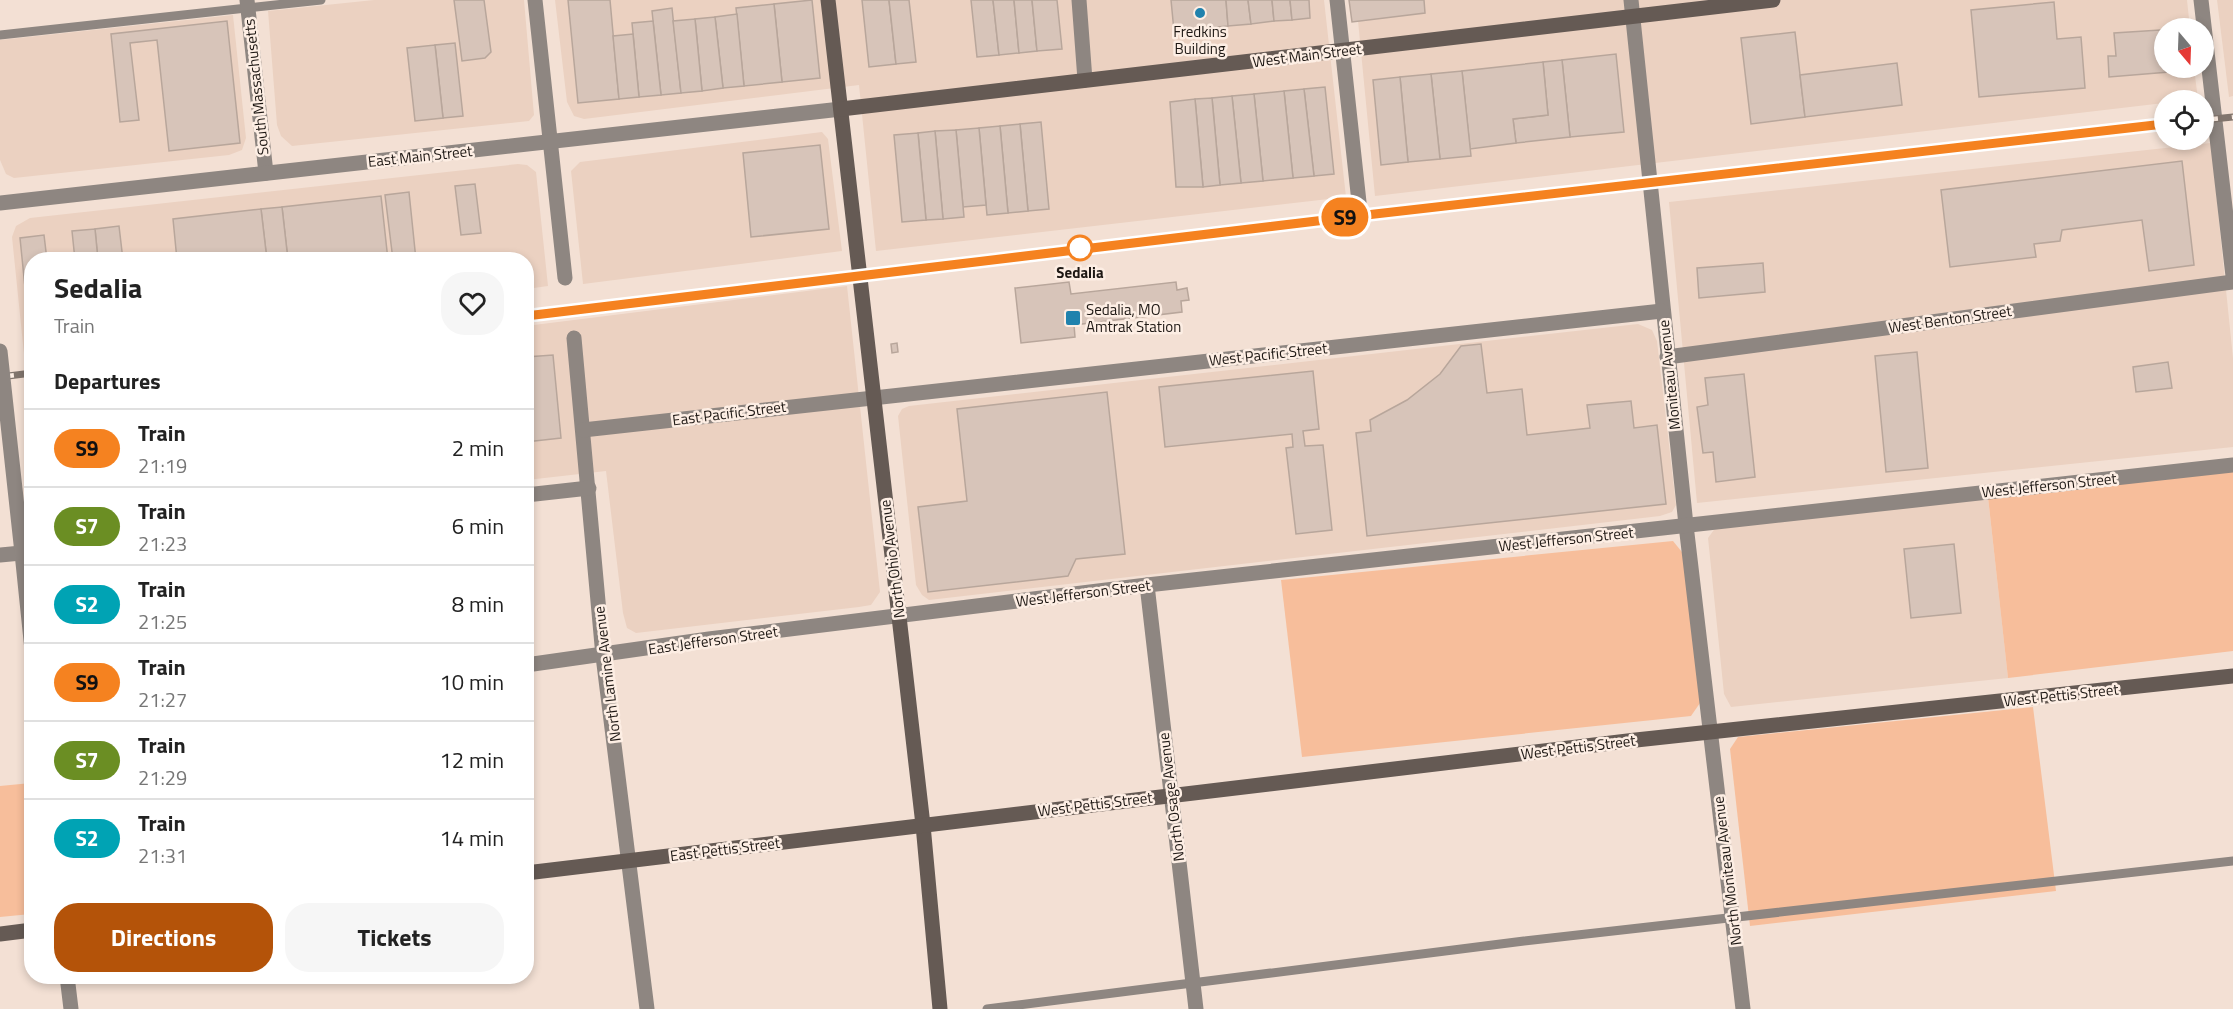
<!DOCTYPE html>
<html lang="en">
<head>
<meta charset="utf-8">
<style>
  body { margin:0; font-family:"Titillium Web",sans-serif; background:#f6f6f6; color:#222; height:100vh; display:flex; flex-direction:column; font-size:22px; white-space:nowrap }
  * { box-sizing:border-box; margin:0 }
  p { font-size:20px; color:#767676 }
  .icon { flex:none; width:33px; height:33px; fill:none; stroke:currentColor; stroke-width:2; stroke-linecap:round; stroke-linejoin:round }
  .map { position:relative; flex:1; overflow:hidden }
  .panel { position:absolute; left:24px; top:252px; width:510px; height:732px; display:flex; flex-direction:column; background:#fff; border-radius:24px; box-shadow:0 3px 9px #0003 }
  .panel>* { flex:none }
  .badge { padding:0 12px; border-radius:20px; font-size:21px; line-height:39px }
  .needle { width:39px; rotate:161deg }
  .tools { position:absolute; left:2154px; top:18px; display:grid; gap:12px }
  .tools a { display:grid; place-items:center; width:60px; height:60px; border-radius:50%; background:#fff; box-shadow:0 3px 9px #0003; font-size:30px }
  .map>.badge { position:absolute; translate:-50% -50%; box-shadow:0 0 0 3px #fff }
  h2 { padding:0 30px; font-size:22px; line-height:54px }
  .round { display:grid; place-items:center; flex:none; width:63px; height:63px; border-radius:24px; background:#f6f6f6 }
  .head { display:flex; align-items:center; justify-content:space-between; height:102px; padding:0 30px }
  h1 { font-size:28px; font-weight:700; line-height:45px }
  .primary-button { display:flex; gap:12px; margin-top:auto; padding:12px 30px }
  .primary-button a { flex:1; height:69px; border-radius:24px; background:#b45309; color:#fff; font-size:24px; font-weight:700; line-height:69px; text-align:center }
  .primary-button a+a { background:#f6f6f6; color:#222 }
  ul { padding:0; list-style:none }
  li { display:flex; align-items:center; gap:18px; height:78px; padding:0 30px; border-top:2px solid #e0e0e0 }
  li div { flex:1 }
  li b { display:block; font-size:22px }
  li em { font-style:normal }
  li .badge { min-width:66px; font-weight:700; text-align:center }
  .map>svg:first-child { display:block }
  .built { fill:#ebd1c1 }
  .green { fill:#f7be9b }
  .forest { fill:#dd976a }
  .building { fill:#d7c4b9; stroke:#b8a69b; stroke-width:1.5 }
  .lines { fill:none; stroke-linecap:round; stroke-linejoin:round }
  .lane { stroke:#8e8681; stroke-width:9 }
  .street { stroke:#8e8681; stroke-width:15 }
  .secondary { stroke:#655a54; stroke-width:15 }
  .rail-casing { stroke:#81756d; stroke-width:7 }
  .rail { stroke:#fdeee4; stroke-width:4.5; stroke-dasharray:14; stroke-linecap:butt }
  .street-bridge { stroke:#8e8681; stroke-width:15 }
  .line-casing { stroke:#fff; stroke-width:14 }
  .line { stroke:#f58220; stroke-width:9 }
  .poi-dot { fill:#2082ad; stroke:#fdeee4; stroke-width:2 }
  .stop-dot { fill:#fff; stroke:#f58220; stroke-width:3 }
  .labels { text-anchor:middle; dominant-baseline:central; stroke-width:5; stroke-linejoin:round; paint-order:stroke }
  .poi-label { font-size:15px; fill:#1e1814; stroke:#fdeee4 }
  .street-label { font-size:15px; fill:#1e1814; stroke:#fdeee4 }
  .stop-label { font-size:15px; font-weight:bold; fill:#1e1814; stroke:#fdeee4 }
</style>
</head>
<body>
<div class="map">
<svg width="2233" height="1009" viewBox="0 0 2233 1009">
  <rect width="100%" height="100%" fill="#f3e0d4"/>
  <g class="built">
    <path d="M374 0H524L534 115 529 121 292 146 281 136 277 125 268 11Z"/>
    <path d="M555 0H1324L1346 197 876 251 859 85 584 119 574 116 567 102Z"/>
    <path d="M1356 0H2187L2190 28H2164V68H2194L2198 99 2164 100V103L1375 196Z"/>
    <path d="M2217 0H2233V96L2229 97Z"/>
    <path d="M233 15 246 138 242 150 229 155 14 178 6 174 0 160V40Z"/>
    <path d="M822 132 828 139 842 251 583 284 571 171 580 162Z"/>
    <path d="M2211 143 2233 358V447L1697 503 1669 202Z"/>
    <path d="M518 164 527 165 536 172 548 286 527 289 526 260H32L31 353 24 354 12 237 16 226 30 218Z"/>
    <path d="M847 286 880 592 871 605 859 607 636 633 627 628 623 613 606 471 527 480 526 326Z"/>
    <path d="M1638 324 1652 330 1657 341 1676 505 1672 512 1660 516 929 600 922 595 916 585 898 416 902 409 909 406Z"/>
    <path d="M1988 497 2008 678 1731 707 1724 694 1708 538 1716 527Z"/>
  </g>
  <g class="green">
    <path d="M2233 470V651L2008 678 1988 497Z"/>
    <path d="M1673 541 1686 557 1700 703 1691 716 1302 757 1281 580Z"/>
    <path d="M2033 707 2056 891 1750 926 1730 749 1738 737Z"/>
    <path d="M31 783V914L0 917V786Z"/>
  </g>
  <path class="forest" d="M27 396H31V454Z"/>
  <g class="building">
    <path d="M454 0H484L491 52 485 58 462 61Z"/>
    <path d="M568 0H610L619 99 578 103Z"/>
    <path d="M812 0 820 78 782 82 774 4Z"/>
    <path d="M862 0H889L896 64 869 67Z"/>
    <path d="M889 0H909L916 62 896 64Z"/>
    <path d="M971 0H993L999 55 977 57Z"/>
    <path d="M993 0H1014L1019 53 999 55Z"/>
    <path d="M1014 0H1032L1037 51 1019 53Z"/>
    <path d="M1032 0H1057L1062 49 1037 51Z"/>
    <path d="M1171 0H1226L1228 26 1174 31Z"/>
    <path d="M1226 0H1248L1251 24 1228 26Z"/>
    <path d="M1248 0H1272L1274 21 1251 24Z"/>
    <path d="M1272 0H1290L1292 20 1274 21Z"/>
    <path d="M1290 0H1309L1310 18 1292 20Z"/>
    <path d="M1349 0H1424L1425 13 1352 22Z"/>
    <path d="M2054 2 2057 39 2081 37 2085 88 1979 97 1971 10Z"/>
    <path d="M774 4 782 82 744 86 736 8Z"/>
    <path d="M672 8 681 93 661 95 652 11Z"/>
    <path d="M737 14 744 86 723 88 715 17Z"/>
    <path d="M715 17 723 88 702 91 695 19Z"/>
    <path d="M695 19 702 91 681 93 673 21Z"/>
    <path d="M227 21 240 143 169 151 157 40 130 43 139 120 120 122 111 34Z"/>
    <path d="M653 21 661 95 639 97 632 23Z"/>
    <path d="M2160 30 2164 68H2168L2169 72 2109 77 2108 56H2116L2114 33Z"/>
    <path d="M1795 32 1805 117 1751 124 1741 38Z"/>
    <path d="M633 34 639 97 619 99 613 36Z"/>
    <path d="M455 43 463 116 443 118 435 45Z"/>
    <path d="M435 45 443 118 415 121 407 48Z"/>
    <path d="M1616 54 1624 132 1570 137 1562 60Z"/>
    <path d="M1562 60 1570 137 1516 143 1513 119 1548 115 1543 62Z"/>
    <path d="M1543 62 1548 115 1513 119 1516 143 1470 149 1462 71Z"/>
    <path d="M1897 63 1902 105 1805 117 1800 75Z"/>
    <path d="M1462 71 1471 156 1440 159 1431 74Z"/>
    <path d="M1431 74 1440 159 1408 162 1400 77Z"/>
    <path d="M1400 77 1408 162 1381 165 1373 80Z"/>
    <path d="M1325 87 1334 174 1314 176 1304 89Z"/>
    <path d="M1304 89 1314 176 1293 178 1284 91Z"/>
    <path d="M1284 91 1293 178 1263 181 1254 94Z"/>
    <path d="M1254 94 1263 181 1241 183 1232 96Z"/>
    <path d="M1232 96 1241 183 1220 185 1212 98Z"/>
    <path d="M1212 98 1220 185 1203 187 1195 99Z"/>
    <path d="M1195 99 1203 187H1176L1170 102Z"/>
    <path d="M1041 122 1049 209 1028 211 1020 124Z"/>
    <path d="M1020 124 1028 211 1008 213 1000 126Z"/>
    <path d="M1000 126 1008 213 987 215 979 128Z"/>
    <path d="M979 128 986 205 963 207 956 130Z"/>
    <path d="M956 130 964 217 943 219 935 131Z"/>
    <path d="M935 131 943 219 926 220 918 133Z"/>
    <path d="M918 133 926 220 902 222 894 135Z"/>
    <path d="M820 145 829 229 751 237 743 153Z"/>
    <path d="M2182 161 2194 265 2149 271 2142 220 2062 230 2060 241 2034 244 2036 257 1950 267 1941 190Z"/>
    <path d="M475 184 481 233 461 235 455 186Z"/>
    <path d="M409 192 416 260H393L385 195Z"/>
    <path d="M381 196 388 260H288L282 207Z"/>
    <path d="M282 207 288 260H267L261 209Z"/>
    <path d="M261 209 267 260H177L173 219Z"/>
    <path d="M119 226 123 260H98L95 229Z"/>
    <path d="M95 229 98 260H75L72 231Z"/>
    <path d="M44 235 47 260H32V327H29L20 238Z"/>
    <path d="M1763 263 1765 292 1699 298 1697 268Z"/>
    <path d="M1069 282 1071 294 1176 282 1177 290 1187 288 1189 300 1181 301 1182 312 1074 325 1075 337 1021 343 1015 288Z"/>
    <path d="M897 343 898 352 892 353 891 344Z"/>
    <path d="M1481 344 1487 393 1522 389 1527 435 1590 428 1587 405 1631 401 1634 428 1657 425 1666 504 1367 536 1356 433 1371 431 1370 420 1407 400 1440 374 1461 346Z"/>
    <path d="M1917 352 1928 468 1886 472 1875 356Z"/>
    <path d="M553 355 561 438 526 442V357Z"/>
    <path d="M2168 362 2172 388 2136 392 2133 367Z"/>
    <path d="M1313 371 1319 429 1303 431 1305 446 1323 445 1332 530 1296 534 1286 448 1293 447 1292 434 1165 447 1159 387Z"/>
    <path d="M1744 374 1755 477 1716 482 1713 452 1703 453 1697 407 1708 405 1705 378Z"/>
    <path d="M1107 392 1125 554 1076 559 1068 576 928 592 918 507 967 501 957 409Z"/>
    <path d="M1954 544 1961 613 1911 618 1904 549Z"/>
  </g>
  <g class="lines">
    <g class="lane">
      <path d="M0 35 321 0"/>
      <path d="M987 1009 1524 941 2233 861"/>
    </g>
    <g class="street">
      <path d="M247 0 266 173"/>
      <path d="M535 0 565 278"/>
      <path d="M1079 0 1085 80"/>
      <path d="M1337 0 1359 202"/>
      <path d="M1631 0 1686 525 1743 1009"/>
      <path d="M2201 0 2233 276"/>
      <path d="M0 203 841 109"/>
      <path d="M574 338 603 656 647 1009"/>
      <path d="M1667 357 2233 282"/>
      <path d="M583 430 1662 311"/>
      <path d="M526 495 589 488"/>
      <path d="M22 553 32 650"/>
      <path d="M0 555 32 552"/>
      <path d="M1147 585 1196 1009"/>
      <path d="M526 665 709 639 1147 585 2233 465"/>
      <path d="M67 976 71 1009"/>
    </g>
    <g class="secondary">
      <path d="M828 0 923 825 940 1009"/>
      <path d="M841 109 1773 0"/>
      <path d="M526 873 1636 740 2233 676"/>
      <path d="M0 934 32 930"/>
    </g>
    <g class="rail-casing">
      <g id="rail">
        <path d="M2204 120 2233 117"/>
        <path d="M526 316 1375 214 2164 124"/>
        <path d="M0 377 32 373"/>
      </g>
    </g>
    <use href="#rail" class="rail"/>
    <path class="street-bridge" d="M0 351 22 553"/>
  </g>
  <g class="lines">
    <g class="line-casing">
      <path id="line" d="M526 316 1375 214 2164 124"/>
    </g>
    <use href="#line" class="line"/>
  </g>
  <g class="poi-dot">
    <circle cx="1200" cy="13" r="6"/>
    <rect x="1065" y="310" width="16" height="16" rx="3"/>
  </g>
  <circle class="stop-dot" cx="1080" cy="248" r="12"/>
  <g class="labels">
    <g class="poi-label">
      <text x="1200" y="31">Fredkins<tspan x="1200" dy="17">Building</tspan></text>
      <text x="1086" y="309" text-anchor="start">Sedalia, MO<tspan x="1086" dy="17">Amtrak Station</tspan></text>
    </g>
    <g class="street-label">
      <text transform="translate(1307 55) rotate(-7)">West Main Street</text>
      <text transform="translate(256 87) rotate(-96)">South Massachusetts</text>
      <text transform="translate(420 156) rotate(-6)">East Main Street</text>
      <text transform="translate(1950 319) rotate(-8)">West Benton Street</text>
      <text transform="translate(1268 354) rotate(-6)">West Pacific Street</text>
      <text transform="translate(1669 375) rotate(-96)">Moniteau Avenue</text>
      <text transform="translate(729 413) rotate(-7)">East Pacific Street</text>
      <text transform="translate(2049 485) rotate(-6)">West Jefferson Street</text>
      <text transform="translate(1566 539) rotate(-6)">West Jefferson Street</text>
      <text transform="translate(892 559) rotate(-97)">North Ohio Avenue</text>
      <text transform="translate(1083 593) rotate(-7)">West Jefferson Street</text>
      <text transform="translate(713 640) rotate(-8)">East Jefferson Street</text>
      <text transform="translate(607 674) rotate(-97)">North Lamine Avenue</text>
      <text transform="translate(2061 695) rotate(-6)">West Pettis Street</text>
      <text transform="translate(1578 747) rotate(-7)">West Pettis Street</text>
      <text transform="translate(1171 797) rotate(-97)">North Osage Avenue</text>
      <text transform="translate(1095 804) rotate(-7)">West Pettis Street</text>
      <text transform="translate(725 849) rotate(-7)">East Pettis Street</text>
      <text transform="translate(1727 871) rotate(-97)">North Moniteau Avenue</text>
    </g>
    <g class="stop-label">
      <text x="1080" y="272">Sedalia</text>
    </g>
  </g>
</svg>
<div class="tools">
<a><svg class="needle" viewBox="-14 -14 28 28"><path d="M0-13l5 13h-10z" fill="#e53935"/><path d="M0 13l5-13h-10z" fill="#767676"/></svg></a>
<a><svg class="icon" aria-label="locate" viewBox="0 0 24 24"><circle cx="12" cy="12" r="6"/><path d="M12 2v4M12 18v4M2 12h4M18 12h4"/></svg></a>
</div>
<b class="badge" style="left:1345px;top:217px;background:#f58220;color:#111">S9</b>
<section class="panel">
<div class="head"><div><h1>Sedalia</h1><p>Train</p></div><a class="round"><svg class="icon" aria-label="heart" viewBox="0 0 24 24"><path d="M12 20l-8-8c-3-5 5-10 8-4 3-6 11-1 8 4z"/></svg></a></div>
<h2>Departures</h2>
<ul>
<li><span class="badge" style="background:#f58220;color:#111">S9</span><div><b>Train</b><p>21:19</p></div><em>2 min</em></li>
<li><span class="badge" style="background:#6b8e23;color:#fff">S7</span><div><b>Train</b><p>21:23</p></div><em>6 min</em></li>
<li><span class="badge" style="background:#00a3b4;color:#fff">S2</span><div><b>Train</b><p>21:25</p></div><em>8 min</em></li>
<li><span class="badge" style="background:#f58220;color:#111">S9</span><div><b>Train</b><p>21:27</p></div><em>10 min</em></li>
<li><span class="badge" style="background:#6b8e23;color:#fff">S7</span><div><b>Train</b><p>21:29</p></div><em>12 min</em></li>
<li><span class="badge" style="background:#00a3b4;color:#fff">S2</span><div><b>Train</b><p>21:31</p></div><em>14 min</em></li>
</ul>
<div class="primary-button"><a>Directions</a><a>Tickets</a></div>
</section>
</div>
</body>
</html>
